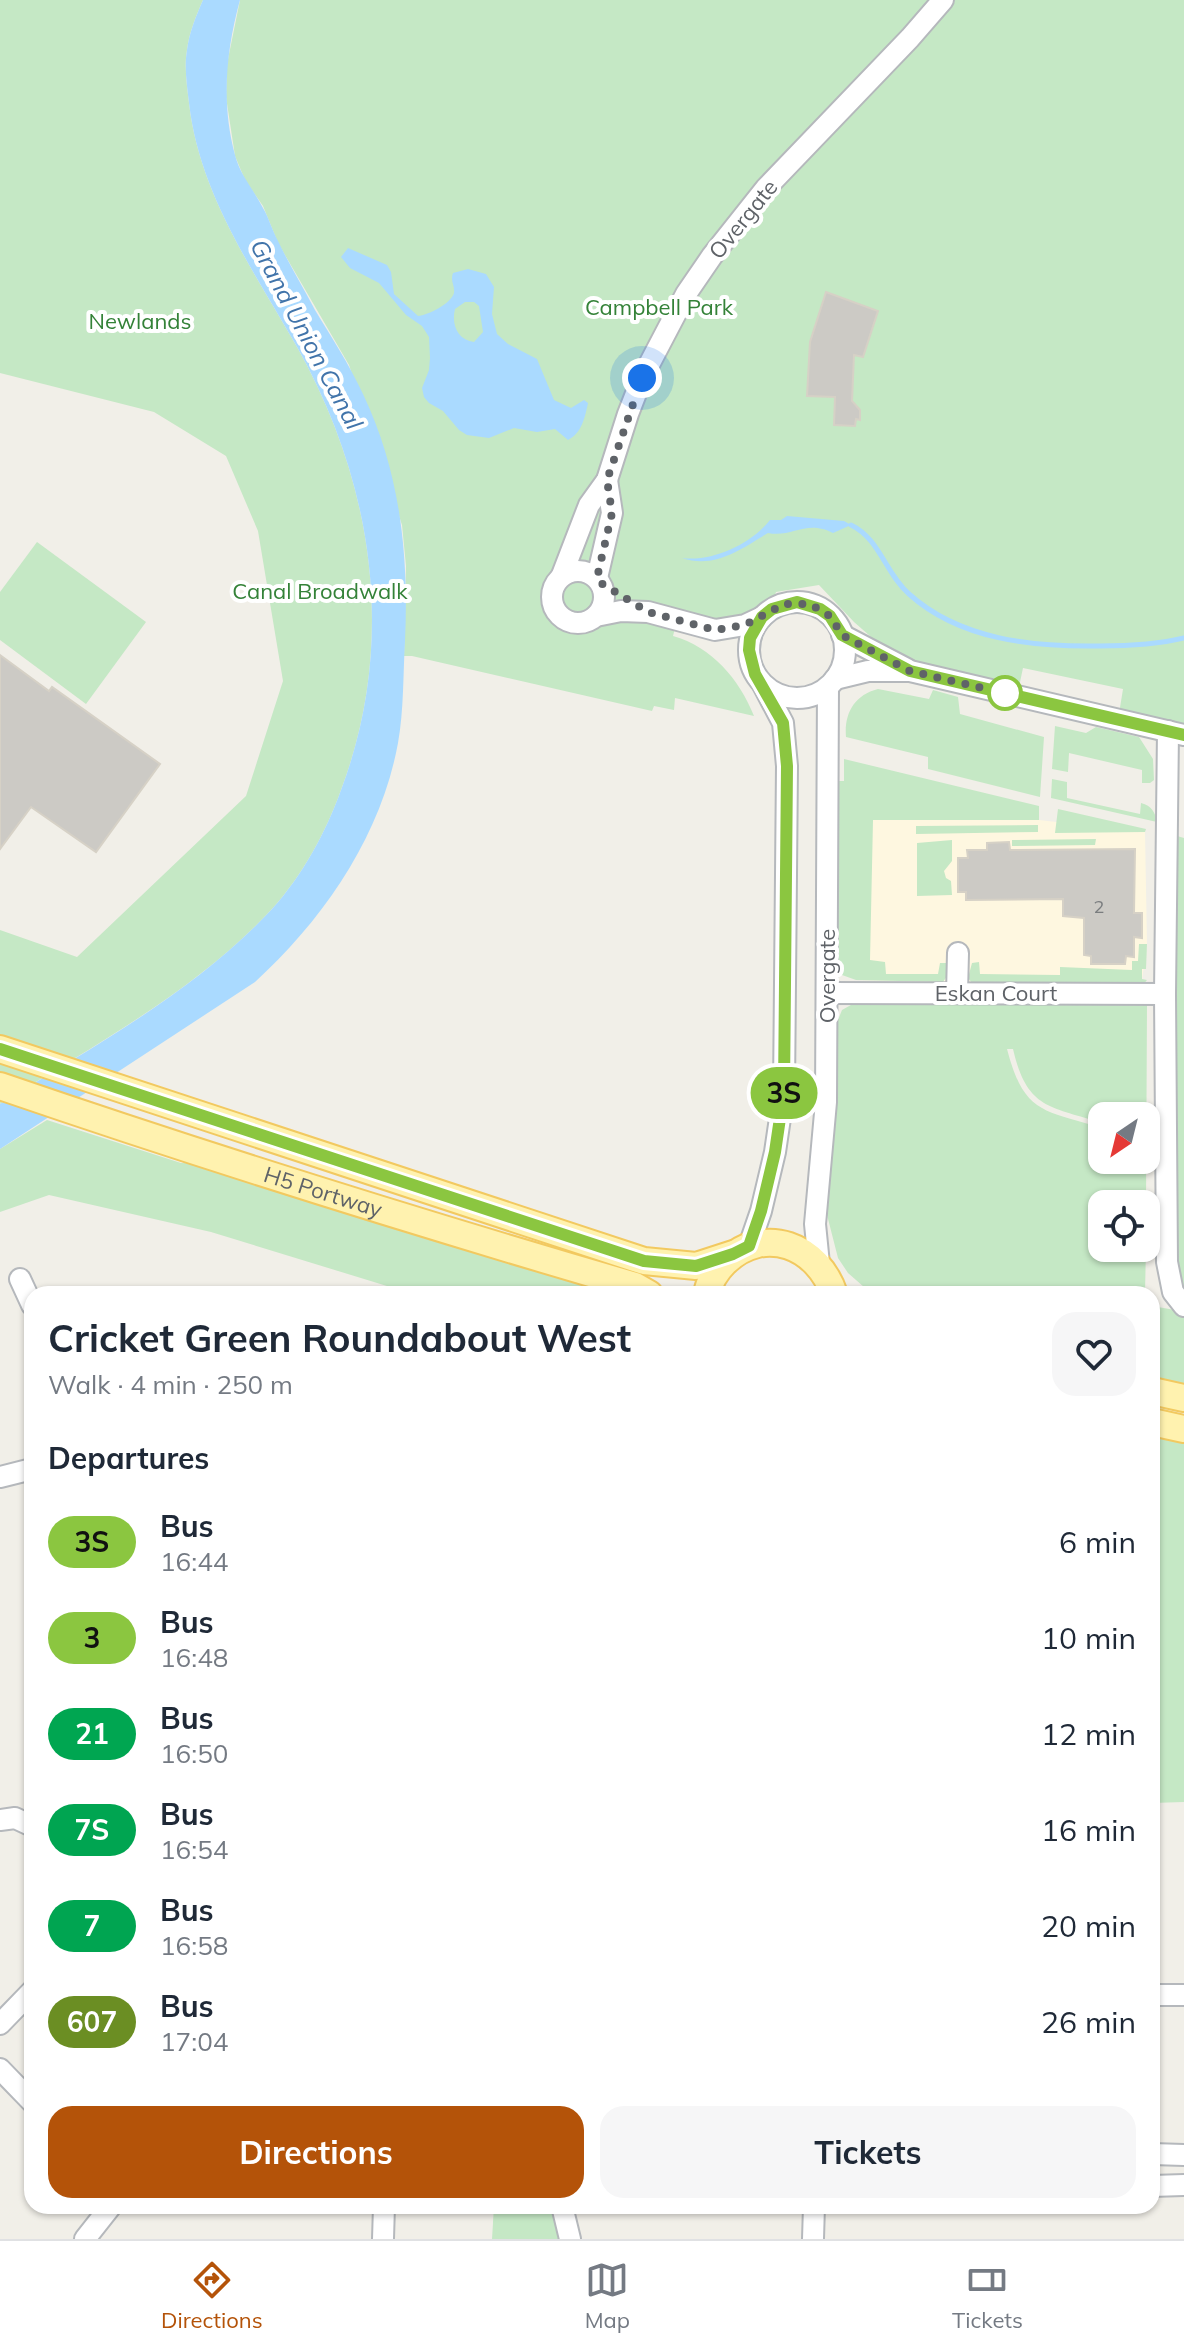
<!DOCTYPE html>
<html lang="en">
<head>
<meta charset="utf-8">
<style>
  body { margin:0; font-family:Mulish,sans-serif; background:#f6f6f7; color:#1f2937; height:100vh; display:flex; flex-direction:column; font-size:30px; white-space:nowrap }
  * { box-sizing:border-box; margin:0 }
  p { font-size:26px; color:#747a83 }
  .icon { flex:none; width:44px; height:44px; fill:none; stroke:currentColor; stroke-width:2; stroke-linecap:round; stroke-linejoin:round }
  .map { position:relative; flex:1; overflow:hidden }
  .drawer { position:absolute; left:24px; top:1286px; width:1136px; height:928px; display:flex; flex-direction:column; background:#fff; border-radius:24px; box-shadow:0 2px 6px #0004 }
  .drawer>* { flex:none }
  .badge { padding:0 16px; border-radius:26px; font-size:28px; line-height:52px }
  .needle { width:52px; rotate:215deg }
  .controls { position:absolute; left:1088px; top:1102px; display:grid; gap:16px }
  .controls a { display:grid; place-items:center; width:72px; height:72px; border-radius:16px; background:#fff; box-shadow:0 2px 6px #0004; font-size:40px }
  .you { position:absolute; width:40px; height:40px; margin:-20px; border:6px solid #fff; border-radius:50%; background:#1a73e8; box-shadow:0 0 0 12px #1a73e833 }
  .map>.badge { position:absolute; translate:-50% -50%; box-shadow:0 0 0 4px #fff }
  h2 { padding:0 24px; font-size:30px; line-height:72px }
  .round { display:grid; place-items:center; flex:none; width:84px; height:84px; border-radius:24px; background:#f6f6f7 }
  .summary { display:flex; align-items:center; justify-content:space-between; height:136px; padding:0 24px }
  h1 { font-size:38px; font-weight:700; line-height:60px }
  .action { display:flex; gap:16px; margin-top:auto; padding:16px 24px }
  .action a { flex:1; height:92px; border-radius:24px; background:#b45309; color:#fff; font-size:32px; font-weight:700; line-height:92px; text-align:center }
  .action a+a { background:#f6f6f7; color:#1f2937 }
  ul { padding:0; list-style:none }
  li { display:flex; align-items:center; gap:24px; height:96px; padding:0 24px }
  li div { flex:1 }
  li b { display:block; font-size:30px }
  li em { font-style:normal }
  li .badge { min-width:88px; font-weight:700; text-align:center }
  .menu { display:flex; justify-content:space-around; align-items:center; height:112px; border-top:2px solid #e0e1e3; background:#fff; font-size:22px; color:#747a83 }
  .menu a { display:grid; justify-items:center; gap:4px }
  .menu .selected { color:#b45309 }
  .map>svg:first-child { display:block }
  .commercial { fill:#fef7e0 }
  .green { fill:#c5e8c5; fill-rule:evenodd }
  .water { fill:#aadaff; fill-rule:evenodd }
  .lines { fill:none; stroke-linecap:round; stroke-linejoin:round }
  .stream { stroke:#aadaff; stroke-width:5 }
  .building { fill:#cccac5; stroke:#d6d1c6; stroke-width:2 }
  .minor-casing { stroke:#b5b8bc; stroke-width:24 }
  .major-casing { stroke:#f2c960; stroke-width:30 }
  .minor { stroke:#fff; stroke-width:20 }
  .major { stroke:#fff2af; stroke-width:26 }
  .line-casing { stroke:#fff; stroke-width:18 }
  .line { stroke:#8bc640; stroke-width:12 }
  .walk { stroke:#5f6368; stroke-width:8; stroke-dasharray:0 14.4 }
  .stop-dot { fill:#fff; stroke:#8bc640; stroke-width:4 }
  .labels { text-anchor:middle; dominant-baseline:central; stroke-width:8; stroke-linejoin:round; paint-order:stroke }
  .number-label { font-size:18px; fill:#7a7d7f }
  .street-label { font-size:22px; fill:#5f6368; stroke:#fff }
  .park-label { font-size:22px; fill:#348238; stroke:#fff }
  .water-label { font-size:24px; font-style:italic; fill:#4174aa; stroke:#fff }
</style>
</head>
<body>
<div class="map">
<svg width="1184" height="2239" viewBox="0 0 1184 2239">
  <rect width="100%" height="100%" fill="#f1efe8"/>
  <path class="commercial" d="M868 818 1039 820 1145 832 1147 944 1141 987 859 980Z"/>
  <g class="green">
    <path d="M0 0H203C196 16 189 33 187 50 184 67 187 86 189 103 199 193 253 270 297 347 374 484 397 642 341 790 326 832 302 876 272 909 197 990 93 1046 0 1104V930L77 957 246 796 283 681 258 531 226 456 154 412 0 373Z"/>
    <path d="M240 0H1184V735L1118 720 1123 689 1023 668 1017 696 910 671 854 622 819 585 776 592C774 598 773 606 770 611 754 633 701 622 677 620L673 636C712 647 739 679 754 716L675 698 674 710 654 706 652 711 412 656H404L406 566 402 525 349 365 278 243 263 206 245 180 235 156 226 97 227 64Z"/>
    <path d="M37 542 146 622 86 704 0 640V592Z"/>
    <path d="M878 689 929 699 933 690 958 697 960 714 1044 737 1040 797 928 769V757L846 737C844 714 854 695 878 689Z"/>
    <path d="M1055 726 1086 733 1096 727 1139 737 1153 759 1154 780 1150 783H1142V770L1069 753 1068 772 1052 769Z"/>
    <path d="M844 759 1039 806V820H873L870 960 885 962 886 974H938L940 963H948L950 972 943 982 856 980 842 975 834 963 836 781H844Z"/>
    <path d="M1052 779 1067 782V798L1140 814 1141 803C1152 806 1155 812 1157 822L1051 798Z"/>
    <path d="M1058 809 1146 829 1145 832 1055 833Z"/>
    <path d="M1038 825V832L916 834V826Z"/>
    <path d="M1177 836 1184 838V1290L1176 1265Z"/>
    <path d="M1096 839 1095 845 1012 846V840Z"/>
    <path d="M952 840V861L944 871 946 878 951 881 952 895 917 896V843Z"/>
    <path d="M1139 944H1147L1146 969H1142V979L1147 980 1141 987 972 983 968 978 972 963 979 962 980 974 1060 975V967L1132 970V961H1138Z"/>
    <path d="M858 1001 1147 1004 1146 1204H1102V1248H1146L1145 1293 1130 1291 1116 1294H872L848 1273 838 1258 826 1211 836 1025 842 1010ZM1007 1049H1013C1027 1109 1049 1106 1102 1123V1116H1146V1160H1102V1128C1043 1110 1024 1114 1007 1049Z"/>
    <path d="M47 1120 181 1163 232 1164 642 1294H413L211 1232 49 1195 0 1212V1149Z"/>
    <path d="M1152 1306 1175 1310 1184 1317V1386L1152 1378Z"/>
    <path d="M1152 1422 1184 1429V1802L1152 1803Z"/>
    <path d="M494 2206H562L570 2239H492Z"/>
  </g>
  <g class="water">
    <path d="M203 0H240C226 51 221 103 235 155 240 175 254 190 263 208 269 218 272 230 278 241 289 264 303 287 315 310 332 338 349 364 363 394 400 472 409 554 405 641 403 674 404 710 398 743 381 836 324 919 255 982L0 1149V1104C94 1046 196 991 272 909 302 876 326 832 341 790 397 642 374 484 297 347 253 270 199 193 189 103 187 86 184 67 187 50 189 33 196 16 203 0Z"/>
    <path d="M348 248 387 265 391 272 394 294 418 316C428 315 451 304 454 293 455 285 450 282 453 273L468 269 486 274 494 287 492 314 497 334 508 344 537 359 554 400 571 408 584 400 588 403C585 417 582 433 568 440L555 429 537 432 514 428 489 438 467 435 459 430 443 411 429 403 424 397 422 388 429 370 430 358 429 337 422 326 406 315 379 283 350 268 341 257ZM465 302H474L479 306 483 332 474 342C458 340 451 325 455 309Z"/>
    <path d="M787 516 844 521 851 525 833 533C806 519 792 538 768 533 741 549 715 569 682 558 713 562 751 544 770 520H781Z"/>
  </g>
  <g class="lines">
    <path class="stream" d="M851 525C880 539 885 573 909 594 960 640 1033 647 1099 646 1127 646 1156 645 1184 638"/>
  </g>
  <g class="building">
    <path d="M826 292 878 311 863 357 854 355 852 401 860 410V420L856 419 855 426 834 425 835 397 807 396 810 342Z"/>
    <path d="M0 655 49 691 52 687 160 764 96 852 31 807 0 849Z"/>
    <path d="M1009 842 1010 850 1135 849 1134 913H1142V938L1134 937V957L1126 956 1125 964H1091V956L1084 955V918L1063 916V899L966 900V892H958V858H968L967 850H987V843Z"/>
  </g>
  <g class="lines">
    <g class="minor-casing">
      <g id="minor">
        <circle cx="578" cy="597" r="26"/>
        <path d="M562 575 589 505 607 480 628 414 642 378 686 294 712 256 766 188 910 38 943 0"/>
        <path d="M597 578 612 513 607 480"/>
        <circle cx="797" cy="650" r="48"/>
        <path d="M596 616 621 611 648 612 715 630 745 625 762 617"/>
        <path d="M842 635 907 669"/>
        <path d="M835 679 868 671H910L1184 735"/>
        <path d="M1168 731 1165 994 1167 1262 1173 1292 1184 1306"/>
        <path d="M827 993 1165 994"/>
        <path d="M957 993 958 953"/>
        <path d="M749 1246 761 1211 775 1152 784 1091 787 766 783 723 763 685"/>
        <path d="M819 1264 815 1224 826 1102 828 687"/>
        <path d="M20 1279 32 1305"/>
        <path d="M0 1477 32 1469"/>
        <path d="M0 1820 15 1818 32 1826"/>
        <path d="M1152 1995H1184"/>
        <path d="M0 2024 32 1991"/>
        <path d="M0 2069 32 2102"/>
        <path d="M1152 2154 1184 2155"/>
        <path d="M1152 2186 1184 2185"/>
        <path d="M562 2206 570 2239"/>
        <path d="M85 2239 111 2206"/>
        <path d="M383 2239 384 2206"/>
        <path d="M813 2239 814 2206"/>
      </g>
    </g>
    <g class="major-casing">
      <g id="major">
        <path d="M0 1049 644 1261 696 1266 733 1254"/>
        <path id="s1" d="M0 1086C210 1158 422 1224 635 1286L649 1294"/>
        <path d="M707 1294C709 1282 717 1270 725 1262 765 1224 818 1246 834 1294"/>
        <path d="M1152 1391 1184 1398"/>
        <path d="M1152 1422 1184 1429"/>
      </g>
    </g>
    <use href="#minor" class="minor"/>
    <use href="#major" class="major"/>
  </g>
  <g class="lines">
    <g class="line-casing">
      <path id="line" d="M0 1049 644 1261 696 1266 733 1254 749 1246 761 1211 775 1152 784 1091 787 766 783 723 755 674 749 650 750 638 762 617 772 609 797 602 820 609 830 616 842 635 910 671 1184 735"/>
    </g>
    <use href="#line" class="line"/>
    <path class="walk" d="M642 378 607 480 612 513 597 578 601 583 648 612 715 630 745 625 784 604H810L830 616 842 635 910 671 1017 696 1005 693"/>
  </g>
  <circle class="stop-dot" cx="1005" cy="693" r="16"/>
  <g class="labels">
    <g class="number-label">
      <text x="1099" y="906">2</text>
    </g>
    <g class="street-label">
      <text transform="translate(743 219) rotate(-51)">Overgate</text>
      <text transform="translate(827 976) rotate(-90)">Overgate</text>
      <text x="996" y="993">Eskan Court</text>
      <text stroke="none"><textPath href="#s1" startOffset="340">H5 Portway</textPath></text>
    </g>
    <g class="park-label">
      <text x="659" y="307">Campbell Park</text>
      <text x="140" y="321">Newlands</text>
      <text x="320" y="591">Canal Broadwalk</text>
    </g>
    <g class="water-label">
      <text transform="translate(307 334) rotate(62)">Grand Union Canal</text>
    </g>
  </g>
</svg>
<div class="controls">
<a><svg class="needle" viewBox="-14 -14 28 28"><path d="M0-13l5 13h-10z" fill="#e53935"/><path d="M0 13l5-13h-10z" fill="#747a83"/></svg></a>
<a><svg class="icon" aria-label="locate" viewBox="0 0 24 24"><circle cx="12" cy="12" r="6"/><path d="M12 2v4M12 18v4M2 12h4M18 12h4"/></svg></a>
</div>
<div class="you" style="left:642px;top:378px"></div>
<b class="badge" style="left:784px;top:1093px;background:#8bc640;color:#111">3S</b>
<section class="drawer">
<div class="summary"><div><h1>Cricket Green Roundabout West</h1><p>Walk · 4 min · 250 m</p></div><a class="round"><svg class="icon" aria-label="heart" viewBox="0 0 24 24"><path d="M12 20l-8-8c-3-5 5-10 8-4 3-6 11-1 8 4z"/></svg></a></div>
<h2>Departures</h2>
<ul>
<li><span class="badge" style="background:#8bc640;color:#111">3S</span><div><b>Bus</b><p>16:44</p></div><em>6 min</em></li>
<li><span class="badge" style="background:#8bc640;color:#111">3</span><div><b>Bus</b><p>16:48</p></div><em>10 min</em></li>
<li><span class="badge" style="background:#00a651;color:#fff">21</span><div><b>Bus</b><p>16:50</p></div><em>12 min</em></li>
<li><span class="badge" style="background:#00a551;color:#fff">7S</span><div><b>Bus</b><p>16:54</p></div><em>16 min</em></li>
<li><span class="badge" style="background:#00a551;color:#fff">7</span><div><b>Bus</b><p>16:58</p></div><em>20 min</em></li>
<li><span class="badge" style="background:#6b8e23;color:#fff">607</span><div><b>Bus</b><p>17:04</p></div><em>26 min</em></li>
</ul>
<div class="action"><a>Directions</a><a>Tickets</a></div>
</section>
</div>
<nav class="menu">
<a class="selected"><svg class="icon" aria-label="directions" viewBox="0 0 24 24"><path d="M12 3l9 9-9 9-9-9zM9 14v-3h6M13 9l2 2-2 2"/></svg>Directions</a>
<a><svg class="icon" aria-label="map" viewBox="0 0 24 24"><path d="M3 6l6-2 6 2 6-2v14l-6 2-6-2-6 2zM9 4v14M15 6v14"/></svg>Map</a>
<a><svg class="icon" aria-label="tickets" viewBox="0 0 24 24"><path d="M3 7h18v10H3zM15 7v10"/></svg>Tickets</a>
</nav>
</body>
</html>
